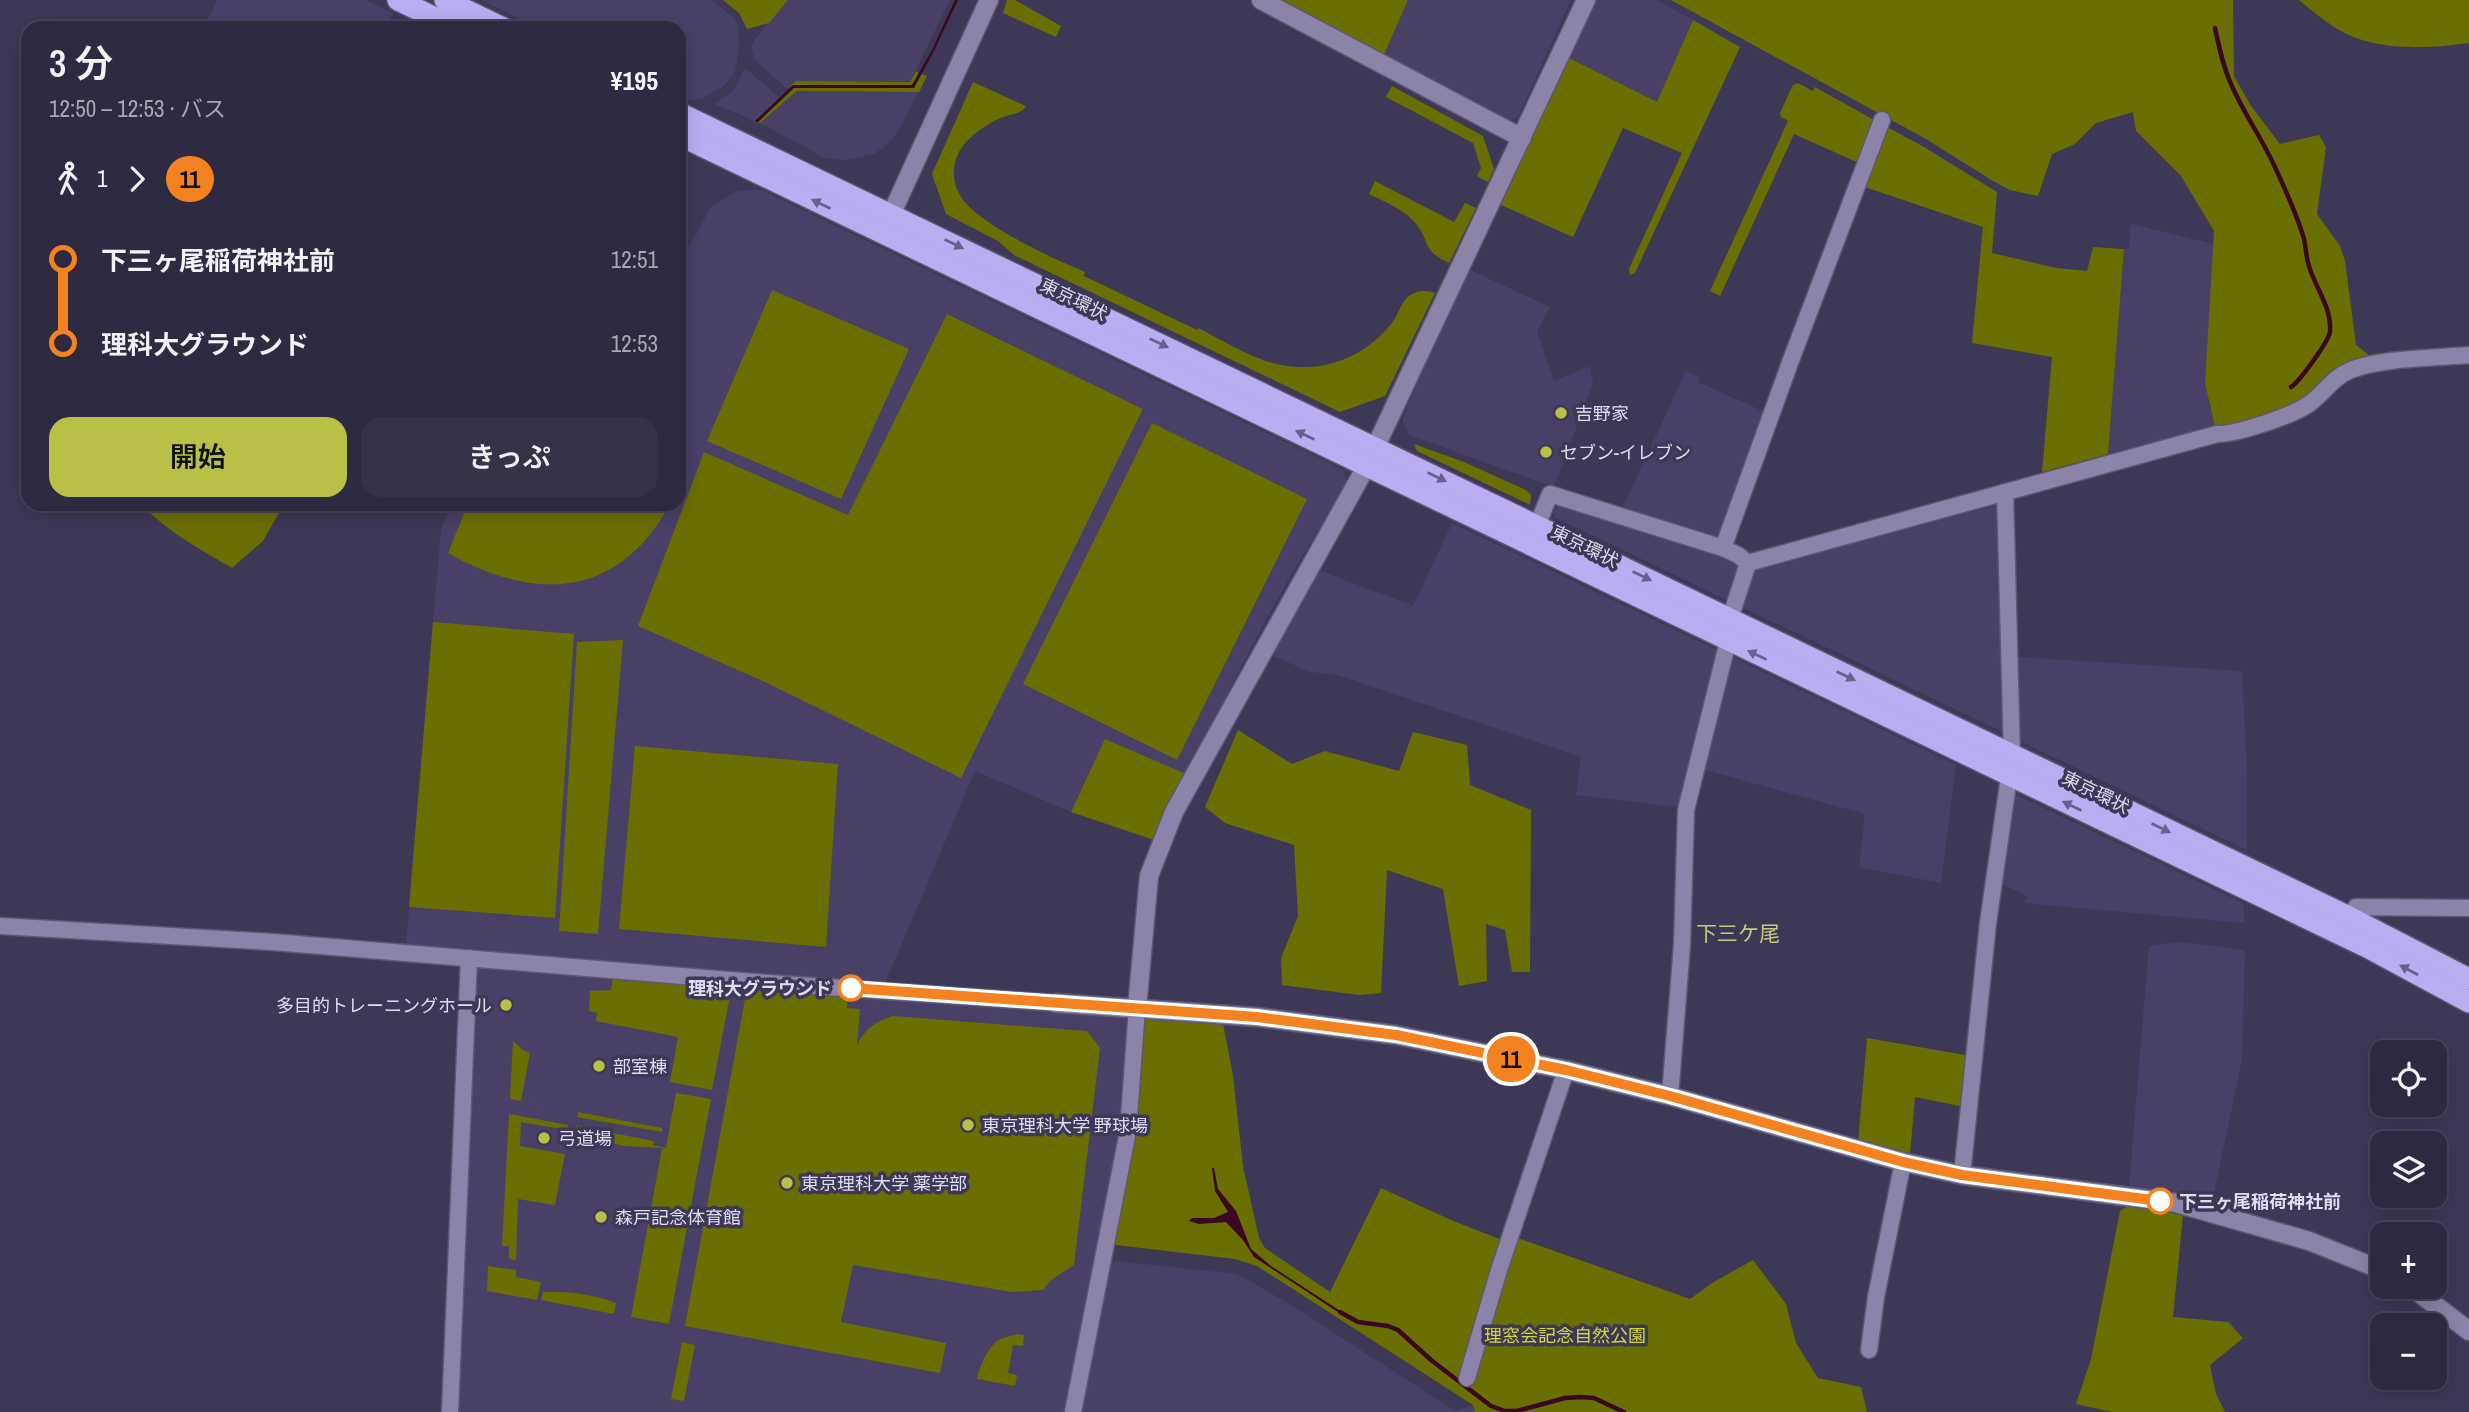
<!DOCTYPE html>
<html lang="ja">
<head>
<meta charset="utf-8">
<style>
  body { margin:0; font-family:"Archivo Narrow","Noto Sans JP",sans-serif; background:#363248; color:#f1f3f6; height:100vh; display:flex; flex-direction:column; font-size:26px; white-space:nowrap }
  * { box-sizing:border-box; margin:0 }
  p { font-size:23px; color:#a7a7b1 }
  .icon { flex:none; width:38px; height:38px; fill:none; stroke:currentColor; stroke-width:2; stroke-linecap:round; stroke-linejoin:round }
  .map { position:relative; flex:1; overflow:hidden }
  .details { position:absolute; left:21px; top:21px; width:665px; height:490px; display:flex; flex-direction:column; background:#2e2a41; border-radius:21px; box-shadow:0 4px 18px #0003,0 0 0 2px #49465a }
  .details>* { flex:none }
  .badge { padding:0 14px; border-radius:23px; font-size:24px; line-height:46px }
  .tools { position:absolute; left:2370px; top:1040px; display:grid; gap:14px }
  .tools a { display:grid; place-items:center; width:77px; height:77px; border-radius:14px; background:#2e2a41; box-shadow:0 4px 18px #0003,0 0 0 2px #49465a; font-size:35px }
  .map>.badge { position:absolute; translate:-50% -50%; box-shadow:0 0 0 4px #fff }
  .legs { display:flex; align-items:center; gap:10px; height:77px; padding:0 28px; font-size:23px }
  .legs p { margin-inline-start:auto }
  .overview { display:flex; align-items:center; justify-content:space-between; height:119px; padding:0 28px }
  h1 { font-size:38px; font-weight:600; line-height:52px }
  .button { display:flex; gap:14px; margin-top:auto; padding:14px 28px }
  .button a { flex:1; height:80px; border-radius:21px; background:#b9c046; color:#111; font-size:28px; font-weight:600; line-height:80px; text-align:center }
  .button a+a { background:#363248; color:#f1f3f6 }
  ul { padding:0 28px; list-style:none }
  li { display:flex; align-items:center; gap:24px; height:84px; font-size:26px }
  li i { display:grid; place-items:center; width:10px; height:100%; margin:0 9px; background:currentColor }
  li i::after { content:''; width:18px; height:18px; margin:-9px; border:5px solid; border-radius:50%; background:#2e2a41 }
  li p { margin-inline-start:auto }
  li:first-child i { background:linear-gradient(#0000 50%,currentColor 0) }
  li:last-child i { background:linear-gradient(currentColor 50%,#0000 0) }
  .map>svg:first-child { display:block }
  .built { fill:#484066 }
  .green { fill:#6a6f02 }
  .water { fill:#3c0723 }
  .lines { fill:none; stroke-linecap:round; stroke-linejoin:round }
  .stream { stroke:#3c0723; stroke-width:4.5 }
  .street-casing { stroke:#5d5772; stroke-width:19 }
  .secondary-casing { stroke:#5d5772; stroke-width:21 }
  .highway-casing { stroke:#5d5772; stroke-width:24 }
  .street { stroke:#8b84a8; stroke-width:16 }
  .secondary { stroke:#8b84a8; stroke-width:18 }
  .highway { stroke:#baadf2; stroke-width:21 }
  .oneway { fill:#69618d }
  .line-1-casing { stroke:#fff; stroke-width:16 }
  .line-1 { stroke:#f58220; stroke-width:10 }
  .poi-dot { fill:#b9c046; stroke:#3e3857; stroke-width:2.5 }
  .stop-1-dot { fill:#fff; stroke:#f58220; stroke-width:3.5 }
  .labels { text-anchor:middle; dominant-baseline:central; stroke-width:7; stroke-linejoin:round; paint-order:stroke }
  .street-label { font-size:18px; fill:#dfdcf0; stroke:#3e3857 }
  .poi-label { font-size:18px; fill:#dfdcf0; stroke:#3e3857; text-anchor:start }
  .stop-label { font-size:18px; font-weight:bold; fill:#dfdcf0; stroke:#3e3857; text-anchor:end }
  .park-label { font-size:18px; fill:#d0d936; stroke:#3e3857 }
  .quarter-label { font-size:21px; fill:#c4cb7e; stroke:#3e3857 }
</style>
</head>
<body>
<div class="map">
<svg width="2469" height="1412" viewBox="0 0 2469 1412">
  <rect width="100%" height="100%" fill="#3e3857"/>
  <g class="built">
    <path d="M217 0H366L393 13 385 28H204Z"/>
    <path d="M481 0H711L734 18 738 25 739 47 735 71 724 86 701 99 691 101 679 95V28H539Z"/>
    <path d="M788 0H950L910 82 796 81 787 89 754 59 751 46 755 39Z"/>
    <path d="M1408 0H1571L1518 117 1503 122 1383 57Z"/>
    <path d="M1594 0H1656L1693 20 1657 102 1569 58Z"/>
    <path d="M745 68 780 98 755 121 714 104 733 91Z"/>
    <path d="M797 91 919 92 896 134 888 144 874 154 845 160 825 158 760 123Z"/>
    <path d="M761 190 1344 470 1347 483 1291 575 1252 646 1186 774 1105 740 1071 812 975 771 885 983 406 945 441 528 453 504H679V259L686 252 711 207 736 191Z"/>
    <path d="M2131 224 2214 244 2205 383 2215 427 2108 454 2124 249 2129 248Z"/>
    <path d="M1470 270 1550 307 1537 332 1554 381 1590 366 1593 383 1554 487 1409 435 1402 420 1432 347Z"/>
    <path d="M1686 371 1699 377 1698 382 1767 413 1721 542 1622 509Z"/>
    <path d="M1997 505 2000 506 2009 735 1740 606 1749 576 1755 570Z"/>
    <path d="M1559 506H1569L1631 527 1733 558 1740 566 1729 601 1554 517V511Z"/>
    <path d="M1452 523 1717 650 1678 807 1576 795 1581 757 1338 675 1311 672 1268 654 1316 569 1413 606Z"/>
    <path d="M1730 656 1956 765 1941 883 1859 867 1865 814 1702 769Z"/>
    <path d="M2016 657 2242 671 2247 775V850L2018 740Z"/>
    <path d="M2010 792 2243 903 2245 923 2025 903 2027 896 1999 882Z"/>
    <path d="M2183 942 2245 950 2242 1059 2213 1198 2205 1203 2179 1194 2129 1187 2149 946Z"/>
    <path d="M479 968 761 991 1122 1015 1127 1021 1118 1140 1065 1412H454L472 975Z"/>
    <path d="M1116 1261 1237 1274 1288 1303 1455 1411 1473 1405 1475 1412H1079L1108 1265Z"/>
  </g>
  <g class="green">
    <path d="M723 0H788L769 23 747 29 739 13Z"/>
    <path d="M1007 0H1015L1061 26 1056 37 1003 13Z"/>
    <path d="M1277 0H1408L1383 57Z"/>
    <path d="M1671 0H2233L2234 76 2251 106 2280 144 2319 135 2326 147 2317 214 2340 246 2345 261 2356 345 2374 359 2306 399 2230 429 2222 425 2215 427 2205 383 2214 231 2181 176 2136 131 2133 112 2096 123 2075 144 2052 154 2038 196 2010 190 1993 181 1926 139Z"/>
    <path d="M2299 0H2469V43C2425 49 2373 52 2334 27 2322 19 2310 9 2299 0Z"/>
    <path d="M1693 20 1740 47 1635 273 1630 275 1629 269 1682 153 1623 128 1573 237 1501 205 1569 58 1657 102Z"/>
    <path d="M916 71 919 73 912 85H793L787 89 796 81 910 82Z"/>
    <path d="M921 74 927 76 919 92 797 91 760 123 758 122 793 88H913Z"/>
    <path d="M973 82 1026 106C1021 114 1012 114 1003 117 990 122 977 131 967 141 951 158 949 182 964 201 986 228 1052 258 1085 272L1084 276 1197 330 1198 328C1226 342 1256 362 1287 366 1328 372 1367 355 1392 323 1398 315 1401 302 1409 296 1417 290 1426 290 1435 293L1385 396 1340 412 1014 255 998 241 946 214 932 174Z"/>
    <path d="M1798 83 1813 91 1815 87 1874 120 1861 164 1794 134 1720 296 1710 291 1788 121 1781 117 1780 113 1793 85Z"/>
    <path d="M1392 86 1483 136 1494 169 1488 182 1477 176 1481 168 1473 143 1386 97Z"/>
    <path d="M1889 128 1924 147 1997 192 1992 253 2056 268 2087 271 2093 247 2124 249 2108 454 2042 472 2052 357 1972 343 1983 227 1859 185 1882 131Z"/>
    <path d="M1375 181 1454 222 1465 203 1476 208 1449 263C1421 249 1432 246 1417 225 1406 210 1385 202 1369 194Z"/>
    <path d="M772 290 909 349 841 499 707 441Z"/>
    <path d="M947 314 1143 409 961 778 765 682 638 626 704 452 848 515Z"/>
    <path d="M1152 423 1307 499 1177 760 1023 684Z"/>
    <path d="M1414 444 1464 462 1526 490 1531 495 1530 505 1417 451Z"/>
    <path d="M141 504H284L263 541 232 568C199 549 168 532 141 504Z"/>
    <path d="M468 504H670C619 598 536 603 448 553Z"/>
    <path d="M433 622 574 634 555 918 409 907Z"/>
    <path d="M623 640 598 934 559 931 577 642Z"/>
    <path d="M1238 730 1292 764 1325 751 1399 771 1413 732 1467 745 1470 785 1531 810 1530 972H1512L1505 930 1486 924 1487 981 1459 986 1443 889 1387 870 1381 993 1359 995 1282 985 1281 958 1298 916 1294 845 1225 823 1205 807Z"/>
    <path d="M1105 739 1186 774 1154 840 1071 812Z"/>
    <path d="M635 746 838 764 826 947 619 929Z"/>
    <path d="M613 978 714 987V993L730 996 712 1090 670 1082 678 1037 596 1021 597 1013 589 1011 590 991 611 990Z"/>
    <path d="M755 990 848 997 847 1008 860 1009 857 1045C866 1028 875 1022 893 1016L1087 1031 1100 1048 1074 1265 1051 1280 1043 1290 1012 1292 853 1265 841 1322 946 1343 940 1373 685 1326 745 999Z"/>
    <path d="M1142 1016 1223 1023 1233 1076 1243 1166 1259 1238 1265 1248 1330 1292 1381 1188 1451 1220 1512 1244 1515 1237 1690 1299 1712 1283 1753 1260 1786 1304 1796 1343 1818 1378 1861 1387 1867 1412H1475L1473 1405 1257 1266 1235 1259 1116 1245 1114 1242V1234L1131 1156 1136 1121Z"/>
    <path d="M1867 1038 1971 1056 1965 1107 1915 1097 1910 1155 1858 1142Z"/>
    <path d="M513 1041 523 1050 530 1053 521 1101 568 1110 510 1099Z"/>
    <path d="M676 1093 711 1099 669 1324 631 1317 662 1148 624 1146 575 1133 576 1126 654 1141 653 1145 666 1148Z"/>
    <path d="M578 1112 662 1128V1132L577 1117Z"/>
    <path d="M509 1114 568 1125 567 1130 521 1122 520 1146 565 1154 555 1205 518 1199 516 1260 509 1259V1246H502Z"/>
    <path d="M2128 1206 2183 1215 2173 1317 2228 1322 2243 1338 2210 1365 2216 1394 2225 1412H2112L2076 1404 2091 1359 2120 1211Z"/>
    <path d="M488 1266 516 1270V1277L541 1282 537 1300 487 1291Z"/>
    <path d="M543 1292C568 1291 592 1294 616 1303L614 1314 541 1300Z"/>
    <path d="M1018 1334 1024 1335 1023 1346 1013 1345 1008 1373 1017 1375 1015 1386 977 1379C979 1367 989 1345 1000 1339 1005 1337 1012 1336 1018 1334Z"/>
    <path d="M682 1342 695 1345 684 1401 671 1399Z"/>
  </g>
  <g class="water">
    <path d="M955 0H958L934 51 914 88H794L758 122 755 121 793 85H912L932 50Z"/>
    <path d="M1212 1168H1214L1218 1189 1236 1211 1251 1249 1271 1266 1345 1314 1344 1316 1254 1257 1243 1240 1226 1222 1199 1224 1189 1221 1192 1218H1214L1228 1212 1215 1191Z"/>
  </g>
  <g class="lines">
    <g class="stream">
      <path d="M2215 28C2219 47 2223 66 2231 84 2243 112 2261 137 2274 165 2285 189 2297 214 2304 239 2306 248 2306 257 2309 266 2315 287 2332 308 2330 331 2330 340 2299 382 2291 387"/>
      <path d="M1340 1312 1358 1322 1388 1326 1398 1330 1431 1360 1491 1406 1505 1411H1517L1565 1398 1580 1397 1594 1398 1624 1412"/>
    </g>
    <g class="street-casing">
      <g id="street">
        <path d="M1537 526 1550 494 1723 548 1738 555 1748 563"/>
        <path d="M1723 548 1791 360 1882 120"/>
        <path d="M1748 563 2217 434C2238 434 2291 416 2309 404 2324 393 2333 377 2351 370 2380 358 2436 358 2469 355"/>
        <path d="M2349 917 2356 907 2469 908"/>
        <path d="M0 926 273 942 742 981 1056 1003"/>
        <path d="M1670 1096 1682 945 1686 810 1728 641 1730 619 1748 563"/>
        <path d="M1962 1175 1988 923 2012 756 2005 492"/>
        <path d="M1869 1350 1876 1297 1903 1162"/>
        <path d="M1467 1378 1499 1270 1566 1070"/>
        <path d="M450 1412 469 958"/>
        <path d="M1073 1412 1128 1131 1137 1008"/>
      </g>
    </g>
    <g class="secondary-casing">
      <g id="secondary">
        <path d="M1261 0 1522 138"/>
        <path d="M886 226 989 0"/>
        <path d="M1056 1003 1257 1017 1396 1035 1566 1070 1670 1096 1903 1162 1962 1175 2176 1203 2309 1241 2382 1270"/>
        <path d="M1137 1008 1149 876 1174 812 1367 465 1586 0"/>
        <path d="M2410 1286 2469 1331"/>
      </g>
    </g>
    <g class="highway-casing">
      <g id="highway">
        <path d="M398 0 456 28"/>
        <path d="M445 0 503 28"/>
        <path d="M679 113 2349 917 2469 979"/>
        <path d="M679 135 2369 948 2469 1002"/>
      </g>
    </g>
    <use href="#street" class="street"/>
    <use href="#secondary" class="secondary"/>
    <use href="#highway" class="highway"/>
  </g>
  <defs><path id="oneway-solid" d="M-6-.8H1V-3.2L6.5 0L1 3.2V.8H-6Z" transform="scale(1.75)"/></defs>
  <g class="oneway">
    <use href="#oneway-solid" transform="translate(821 204) rotate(-154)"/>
    <use href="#oneway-solid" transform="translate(954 244) rotate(26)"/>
    <use href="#oneway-solid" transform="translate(1159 343) rotate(26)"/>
    <use href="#oneway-solid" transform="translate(1305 435) rotate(-154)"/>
    <use href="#oneway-solid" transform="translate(1437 477) rotate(26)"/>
    <use href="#oneway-solid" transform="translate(1642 576) rotate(26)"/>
    <use href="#oneway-solid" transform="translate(1757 655) rotate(-155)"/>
    <use href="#oneway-solid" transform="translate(1846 676) rotate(26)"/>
    <use href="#oneway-solid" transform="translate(2072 806) rotate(-154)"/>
    <use href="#oneway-solid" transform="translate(2161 828) rotate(26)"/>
    <use href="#oneway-solid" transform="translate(2409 970) rotate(-152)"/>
  </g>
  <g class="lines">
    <g class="line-1-casing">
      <path id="line-1" d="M851 988 1257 1017 1396 1035 1566 1070 1670 1096 1903 1162 1962 1175 2160 1201"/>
    </g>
    <use href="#line-1" class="line-1"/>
  </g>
  <g class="poi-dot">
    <circle cx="1561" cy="413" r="7"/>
    <circle cx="1546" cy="452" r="7"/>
    <circle cx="506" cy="1005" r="7"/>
    <circle cx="599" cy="1066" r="7"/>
    <circle cx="968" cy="1125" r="7"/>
    <circle cx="544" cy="1138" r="7"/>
    <circle cx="787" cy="1183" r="7"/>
    <circle cx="601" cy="1217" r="7"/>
  </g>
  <g class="stop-1-dot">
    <circle cx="851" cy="988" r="12"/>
    <circle cx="2160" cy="1201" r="12"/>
  </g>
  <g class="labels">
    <g class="street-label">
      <text transform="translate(1074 299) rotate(26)">東京環状</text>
      <text transform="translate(1585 546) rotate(26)">東京環状</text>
      <text transform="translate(2096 792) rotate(26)">東京環状</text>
    </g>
    <g class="poi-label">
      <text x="1575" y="413">吉野家</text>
      <text x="1560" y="452">セブン-イレブン</text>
      <text x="492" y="1005" text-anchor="end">多目的トレーニングホール</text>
      <text x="613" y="1066">部室棟</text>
      <text x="982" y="1125">東京理科大学 野球場</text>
      <text x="558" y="1138">弓道場</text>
      <text x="801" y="1183">東京理科大学 薬学部</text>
      <text x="615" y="1217">森戸記念体育館</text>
    </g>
    <g class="stop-label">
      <text x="832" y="988">理科大グラウンド</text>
      <text x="2179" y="1201" text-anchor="start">下三ヶ尾稲荷神社前</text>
    </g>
    <g class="park-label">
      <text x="1565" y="1335">理窓会記念自然公園</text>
    </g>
    <g class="quarter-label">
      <text x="1738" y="933">下三ケ尾</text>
    </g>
  </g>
</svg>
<div class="tools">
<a><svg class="icon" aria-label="locate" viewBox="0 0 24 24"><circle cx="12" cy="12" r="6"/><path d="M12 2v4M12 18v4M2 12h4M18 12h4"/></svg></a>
<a><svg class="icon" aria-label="layers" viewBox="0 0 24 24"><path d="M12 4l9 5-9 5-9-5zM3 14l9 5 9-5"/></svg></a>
<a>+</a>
<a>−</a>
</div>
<b class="badge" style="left:1511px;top:1059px;background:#f58220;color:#111">11</b>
<section class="details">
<div class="overview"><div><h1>3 分</h1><p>12:50 – 12:53 · バス</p></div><b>¥195</b></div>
<div class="legs"><svg class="icon" aria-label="walk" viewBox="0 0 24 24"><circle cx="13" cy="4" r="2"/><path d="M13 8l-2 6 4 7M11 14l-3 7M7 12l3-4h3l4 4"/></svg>1<svg class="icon" aria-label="forward" viewBox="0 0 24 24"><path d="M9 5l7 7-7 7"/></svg><b class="badge" style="background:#f58220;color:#111">11</b></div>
<ul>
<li><i style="color:#f58220"></i><b>下三ヶ尾稲荷神社前</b><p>12:51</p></li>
<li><i style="color:#f58220"></i><b>理科大グラウンド</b><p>12:53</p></li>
</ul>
<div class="button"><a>開始</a><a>きっぷ</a></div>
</section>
</div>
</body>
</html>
